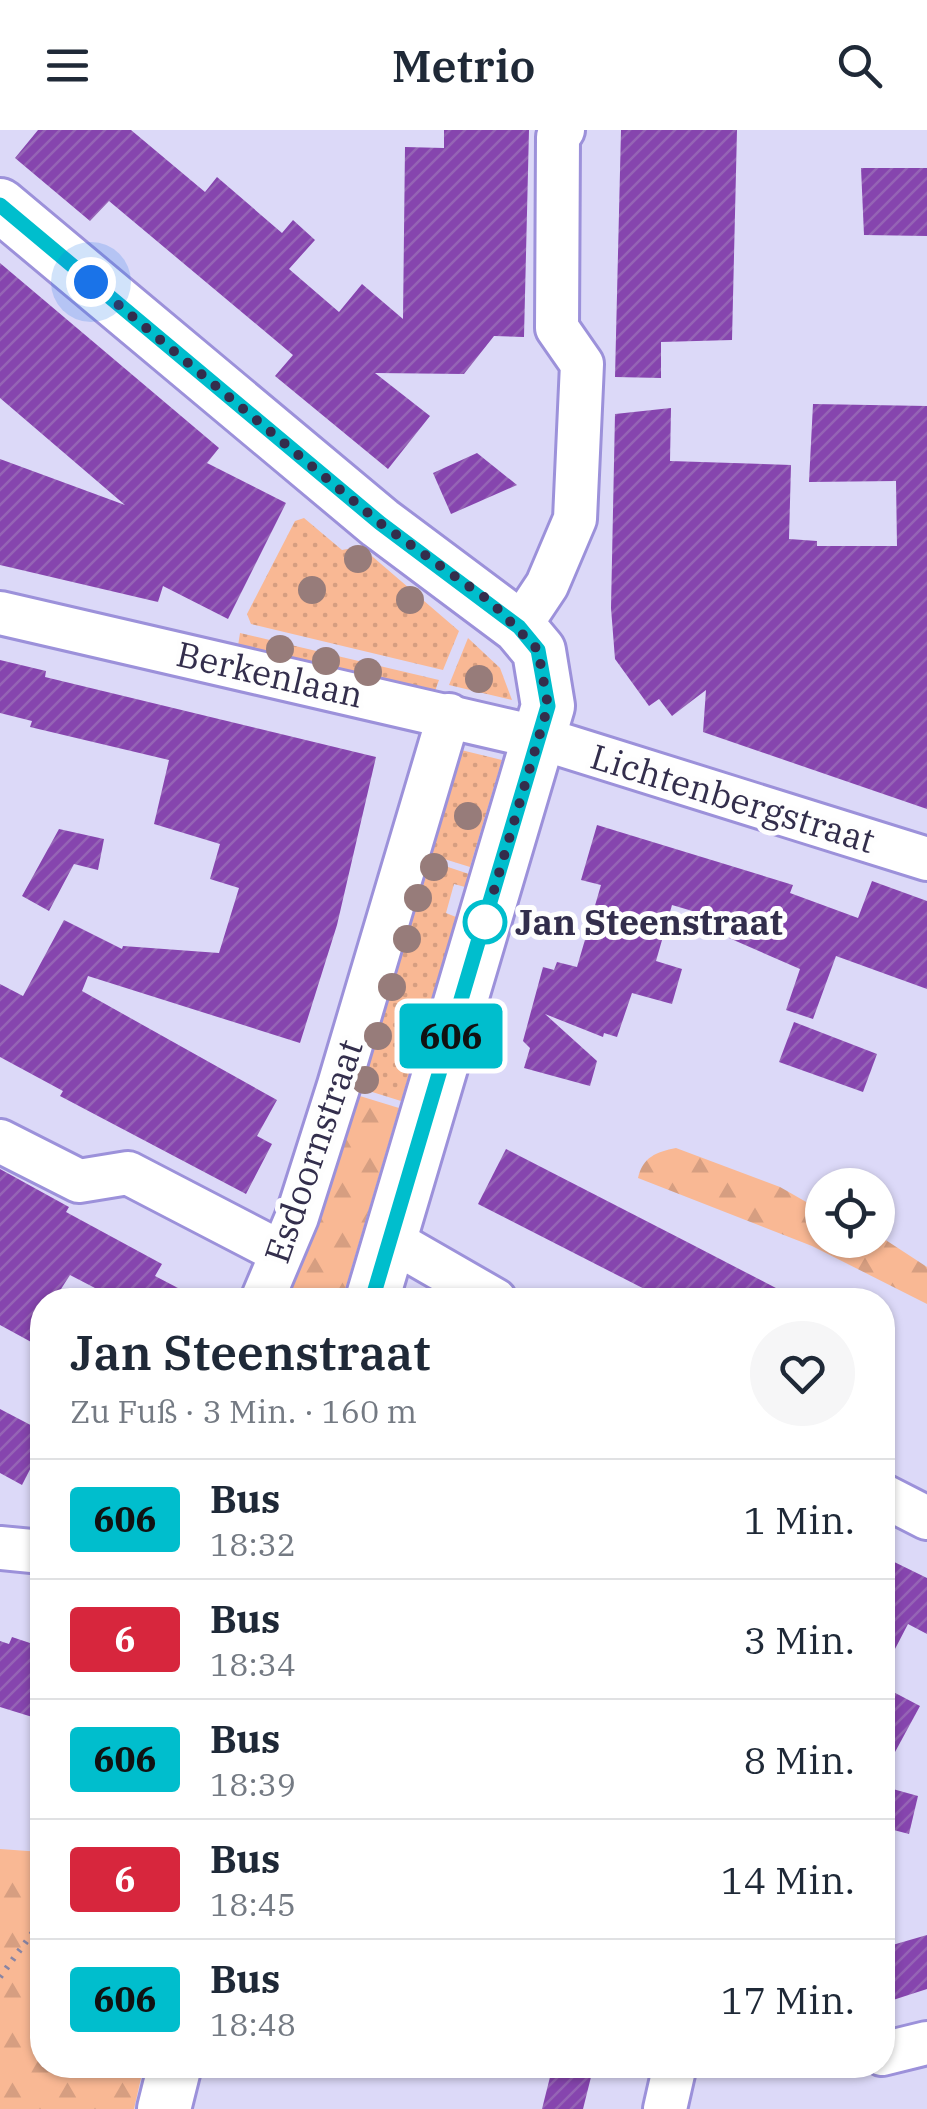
<!DOCTYPE html>
<html lang="de">
<head>
<meta charset="utf-8">
<style>
  body { margin:0; font-family:"IBM Plex Serif",serif; background:#f6f6f7; color:#1f2937; height:100vh; display:flex; flex-direction:column; font-size:38px; white-space:nowrap }
  * { box-sizing:border-box; margin:0 }
  p { font-size:32px; color:#747a83 }
  .icon { flex:none; width:55px; height:55px; fill:none; stroke:currentColor; stroke-width:2; stroke-linecap:round; stroke-linejoin:round }
  .map { position:relative; flex:1; overflow:hidden }
  .side { position:absolute; left:30px; top:1158px; width:865px; height:790px; display:flex; flex-direction:column; background:#fff; border-radius:40px; box-shadow:0 2px 8px #0004 }
  .side>* { flex:none }
  .badge { padding:0 20px; border-radius:8px; font-size:35px; line-height:65px }
  .controls { position:absolute; left:805px; top:1038px; display:grid; gap:20px }
  .controls a { display:grid; place-items:center; width:90px; height:90px; border-radius:50%; background:#fff; box-shadow:0 2px 8px #0004; font-size:50px }
  .you { position:absolute; width:50px; height:50px; margin:-25px; border:8px solid #fff; border-radius:50%; background:#1a73e8; box-shadow:0 0 0 15px #1a73e833 }
  .map>.badge { position:absolute; translate:-50% -50%; box-shadow:0 0 0 5px #fff }
  .round { display:grid; place-items:center; flex:none; width:105px; height:105px; border-radius:52px; background:#f6f6f7 }
  .summary { display:flex; align-items:center; justify-content:space-between; height:170px; padding:0 40px }
  h1 { font-size:48px; font-weight:600; line-height:75px }
  ul { padding:0; list-style:none }
  li { display:flex; align-items:center; gap:30px; height:120px; padding:0 40px; border-top:2px solid #e0e1e3 }
  li div { flex:1 }
  li b { display:block; font-size:38px }
  li em { font-style:normal }
  li .badge { min-width:110px; font-weight:700; text-align:center }
  header { display:flex; justify-content:space-between; align-items:center; height:130px; padding:0 40px; background:#fff; font-size:45px; font-weight:600 }
  .map>svg:first-child { display:block }
  .grass { fill:url(#grass-dots) }
  .forest { fill:url(#forest-firs) }
  .building { fill:url(#building-hatch) }
  .lines { fill:none; stroke-linecap:round; stroke-linejoin:round }
  .minor-casing { stroke:#9c91da; stroke-width:48 }
  .tertiary-casing { stroke:#9c91da; stroke-width:58 }
  .path { stroke:#8985a4; stroke-width:6; stroke-dasharray:2.5 8; stroke-linecap:butt }
  .minor { stroke:#fff; stroke-width:42 }
  .tertiary { stroke:#fff; stroke-width:52 }
  .tree { fill:#977c7a }
  .line-casing { stroke:#fff; stroke-width:22 }
  .line { stroke:#00becd; stroke-width:15 }
  .walk { stroke:#332e4c; stroke-width:10; stroke-dasharray:0 18 }
  .stop-dot { fill:#fff; stroke:#00becd; stroke-width:5 }
  .labels { text-anchor:middle; dominant-baseline:central; stroke-width:10; stroke-linejoin:round; paint-order:stroke }
  .street-label { font-size:35px; fill:#332e4c; stroke:#fefefe }
  .stop-label { font-size:35px; font-weight:bold; fill:#332e4c; stroke:#fefefe; text-anchor:start }
</style>
</head>
<body>
<header><svg class="icon" aria-label="menu" viewBox="0 0 24 24"><path d="M4 6h16M4 12h16M4 18h16"/></svg>Metrio<svg class="icon" aria-label="search" viewBox="0 0 24 24"><circle cx="10" cy="10" r="6"/><path d="M15 15l6 6"/></svg></header>
<div class="map">
<svg width="927" height="1979" viewBox="0 0 927 1979">
  <defs>
    <pattern id="grass-dots" width="8" height="8" patternUnits="userSpaceOnUse" patternTransform="scale(2.5)"><rect width="8" height="8" fill="#f9b894"/><path d="M2 2h.1M6 6h.1" fill="none" stroke="#d69e81" stroke-width="1.8" stroke-linecap="round"/></pattern>
    <pattern id="forest-firs" width="22" height="20" patternUnits="userSpaceOnUse" patternTransform="scale(2.5)"><rect width="22" height="20" fill="#f9b894"/><path d="M5 1l3.5 6h-7zM16 11l3.5 6h-7z" fill="#d69e81"/></pattern>
    <pattern id="building-hatch" width="6" height="6" patternUnits="userSpaceOnUse" patternTransform="scale(2.5)"><rect width="6" height="6" fill="#8645ae"/><path d="M-1 1l2-2M0 6l6-6M5 7l2-2" fill="none" stroke="#9564b5"/></pattern>
  </defs>
  <rect width="100%" height="100%" fill="#dcd9f8"/>
  <g class="grass">
    <path d="M304 388 342 420 358 417 366 421 459 501 443 540 251 494 247 484 295 391Z"/>
    <path d="M240 503 439 550 434 564 238 516Z"/>
    <path d="M468 508 500 538 512 570 449 555Z"/>
    <path d="M457 619 502 630 470 737 425 723Z"/>
    <path d="M430 731 469 744 465 757 454 754 446 783 456 787 401 971 353 956 416 754 423 756Z"/>
  </g>
  <g class="forest">
    <path d="M350 963 399 978 342 1170H274Z"/>
    <path d="M676 1018 780 1057 822 1081V1110H878V1105L927 1137V1174L812 1116 638 1048C643 1027 656 1022 676 1018Z"/>
    <path d="M0 1719 42 1722V1935H144L134 1979H0Z"/>
  </g>
  <g class="building">
    <path d="M38 0H131L205 62 217 47 282 103 293 90 315 110 289 139 339 182 362 154 403 189 405 17 444 18V0H529L524 207 494 206 464 244 375 243 430 286 388 339 275 246 293 225 109 71 90 91 15 28Z"/>
    <path d="M621 0H737L732 210 661 212V248L615 247Z"/>
    <path d="M861 38H927V106L864 105Z"/>
    <path d="M0 133 219 318 207 333 286 373 228 489 163 456 158 472 0 435V329L125 375 0 268Z"/>
    <path d="M813 274 927 276V679L703 602 706 560 672 586 659 569 649 576 615 529 611 478 615 284 671 278 670 331 791 335 789 409 817 411V416H897L896 351 809 352Z"/>
    <path d="M477 323 517 355 451 384 433 343Z"/>
    <path d="M0 530 46 541 45 547 376 627 337 795 300 913 88 846 82 861 277 970 257 1006 272 1014 246 1064 60 966 63 961 0 927V854L23 866 64 790 122 819 123 816 219 823 239 758 210 749 220 714 154 694 169 630 30 597 32 591 0 583Z"/>
    <path d="M597 695 793 755 790 763 858 788 872 751 927 771V859L836 826 813 889 786 880 800 839 729 808 733 793 672 775 656 831 682 839 672 874 632 863 617 907 604 903 603 907 545 884 597 931 590 956 524 938 530 918 523 911 543 837 554 840 557 832 577 837 601 755 581 750Z"/>
    <path d="M59 699 104 709 98 740 74 734 49 781 22 766Z"/>
    <path d="M794 892 877 924 863 962 779 932Z"/>
    <path d="M506 1019 691 1114 799 1170H666L478 1074Z"/>
    <path d="M0 1039 69 1077 66 1082 162 1134 155 1146 201 1170H118L70 1145 54 1170H42V1194L33 1213 0 1195Z"/>
    <path d="M0 1279 42 1301V1316L22 1355 0 1343Z"/>
    <path d="M882 1426 927 1448V1504L908 1494 882 1544Z"/>
    <path d="M12 1507 42 1517V1590L0 1577V1511L9 1514Z"/>
    <path d="M882 1556 920 1576 882 1646Z"/>
    <path d="M882 1656 918 1666 909 1704 882 1697Z"/>
    <path d="M927 1805V1859L893 1870 882 1818Z"/>
    <path d="M553 1935H594L583 1979H542Z"/>
  </g>
  <g class="lines">
    <g class="minor-casing">
      <g id="minor">
        <path d="M0 483 540 608 927 729"/>
        <path d="M519 497 547 455 575 389 582 234 557 198 558 7 563 0"/>
        <path d="M0 1011 79 1051 128 1043 280 1122"/>
        <path d="M389 1109 495 1170"/>
        <path d="M262 1170 297 1087 339 955 449 585"/>
        <path d="M882 1365 927 1388"/>
        <path d="M0 1418 42 1422"/>
        <path d="M882 1924 927 1913"/>
        <path d="M665 1979 675 1935"/>
      </g>
    </g>
    <g class="tertiary-casing">
      <g id="tertiary">
        <path d="M0 75 380 393 519 497 539 521 548 576 372 1170"/>
        <path d="M164 1979 175 1935"/>
      </g>
    </g>
    <path class="path" d="M0 1847 42 1790"/>
    <use href="#minor" class="minor"/>
    <use href="#tertiary" class="tertiary"/>
  </g>
  <g class="tree">
    <circle cx="358" cy="429" r="14"/>
    <circle cx="312" cy="460" r="14"/>
    <circle cx="410" cy="470" r="14"/>
    <circle cx="280" cy="519" r="14"/>
    <circle cx="326" cy="531" r="14"/>
    <circle cx="368" cy="542" r="14"/>
    <circle cx="479" cy="549" r="14"/>
    <circle cx="468" cy="686" r="14"/>
    <circle cx="434" cy="737" r="14"/>
    <circle cx="418" cy="768" r="14"/>
    <circle cx="407" cy="809" r="14"/>
    <circle cx="392" cy="857" r="14"/>
    <circle cx="378" cy="906" r="14"/>
    <circle cx="365" cy="950" r="14"/>
  </g>
  <g class="lines">
    <g class="line-casing">
      <path id="line" d="M0 75 380 393 519 497 538 520 548 576 372 1170"/>
    </g>
    <use href="#line" class="line"/>
    <path class="walk" d="M91 152 380 393 491 472 538 520 548 576 480 808 485 792"/>
  </g>
  <circle class="stop-dot" cx="485" cy="792" r="20"/>
  <g class="labels">
    <g class="street-label">
      <text transform="translate(270 544) rotate(13)">Berkenlaan</text>
      <text transform="translate(733 668) rotate(17)">Lichtenbergstraat</text>
      <text transform="translate(313 1021) rotate(-71)">Esdoornstraat</text>
    </g>
    <g class="stop-label">
      <text x="515" y="792">Jan Steenstraat</text>
    </g>
  </g>
</svg>
<div class="controls">
<a><svg class="icon" aria-label="locate" viewBox="0 0 24 24"><circle cx="12" cy="12" r="6"/><path d="M12 2v4M12 18v4M2 12h4M18 12h4"/></svg></a>
</div>
<div class="you" style="left:91px;top:152px"></div>
<b class="badge" style="left:451px;top:906px;background:#00becd;color:#111">606</b>
<section class="side">
<div class="summary"><div><h1>Jan Steenstraat</h1><p>Zu Fuß · 3 Min. · 160 m</p></div><a class="round"><svg class="icon" aria-label="heart" viewBox="0 0 24 24"><path d="M12 20l-8-8c-3-5 5-10 8-4 3-6 11-1 8 4z"/></svg></a></div>
<ul>
<li><span class="badge" style="background:#00becd;color:#111">606</span><div><b>Bus</b><p>18:32</p></div><em>1 Min.</em></li>
<li><span class="badge" style="background:#d7263d;color:#fff">6</span><div><b>Bus</b><p>18:34</p></div><em>3 Min.</em></li>
<li><span class="badge" style="background:#00becd;color:#111">606</span><div><b>Bus</b><p>18:39</p></div><em>8 Min.</em></li>
<li><span class="badge" style="background:#d7263d;color:#fff">6</span><div><b>Bus</b><p>18:45</p></div><em>14 Min.</em></li>
<li><span class="badge" style="background:#00becd;color:#111">606</span><div><b>Bus</b><p>18:48</p></div><em>17 Min.</em></li>
</ul>
</section>
</div>
</body>
</html>
